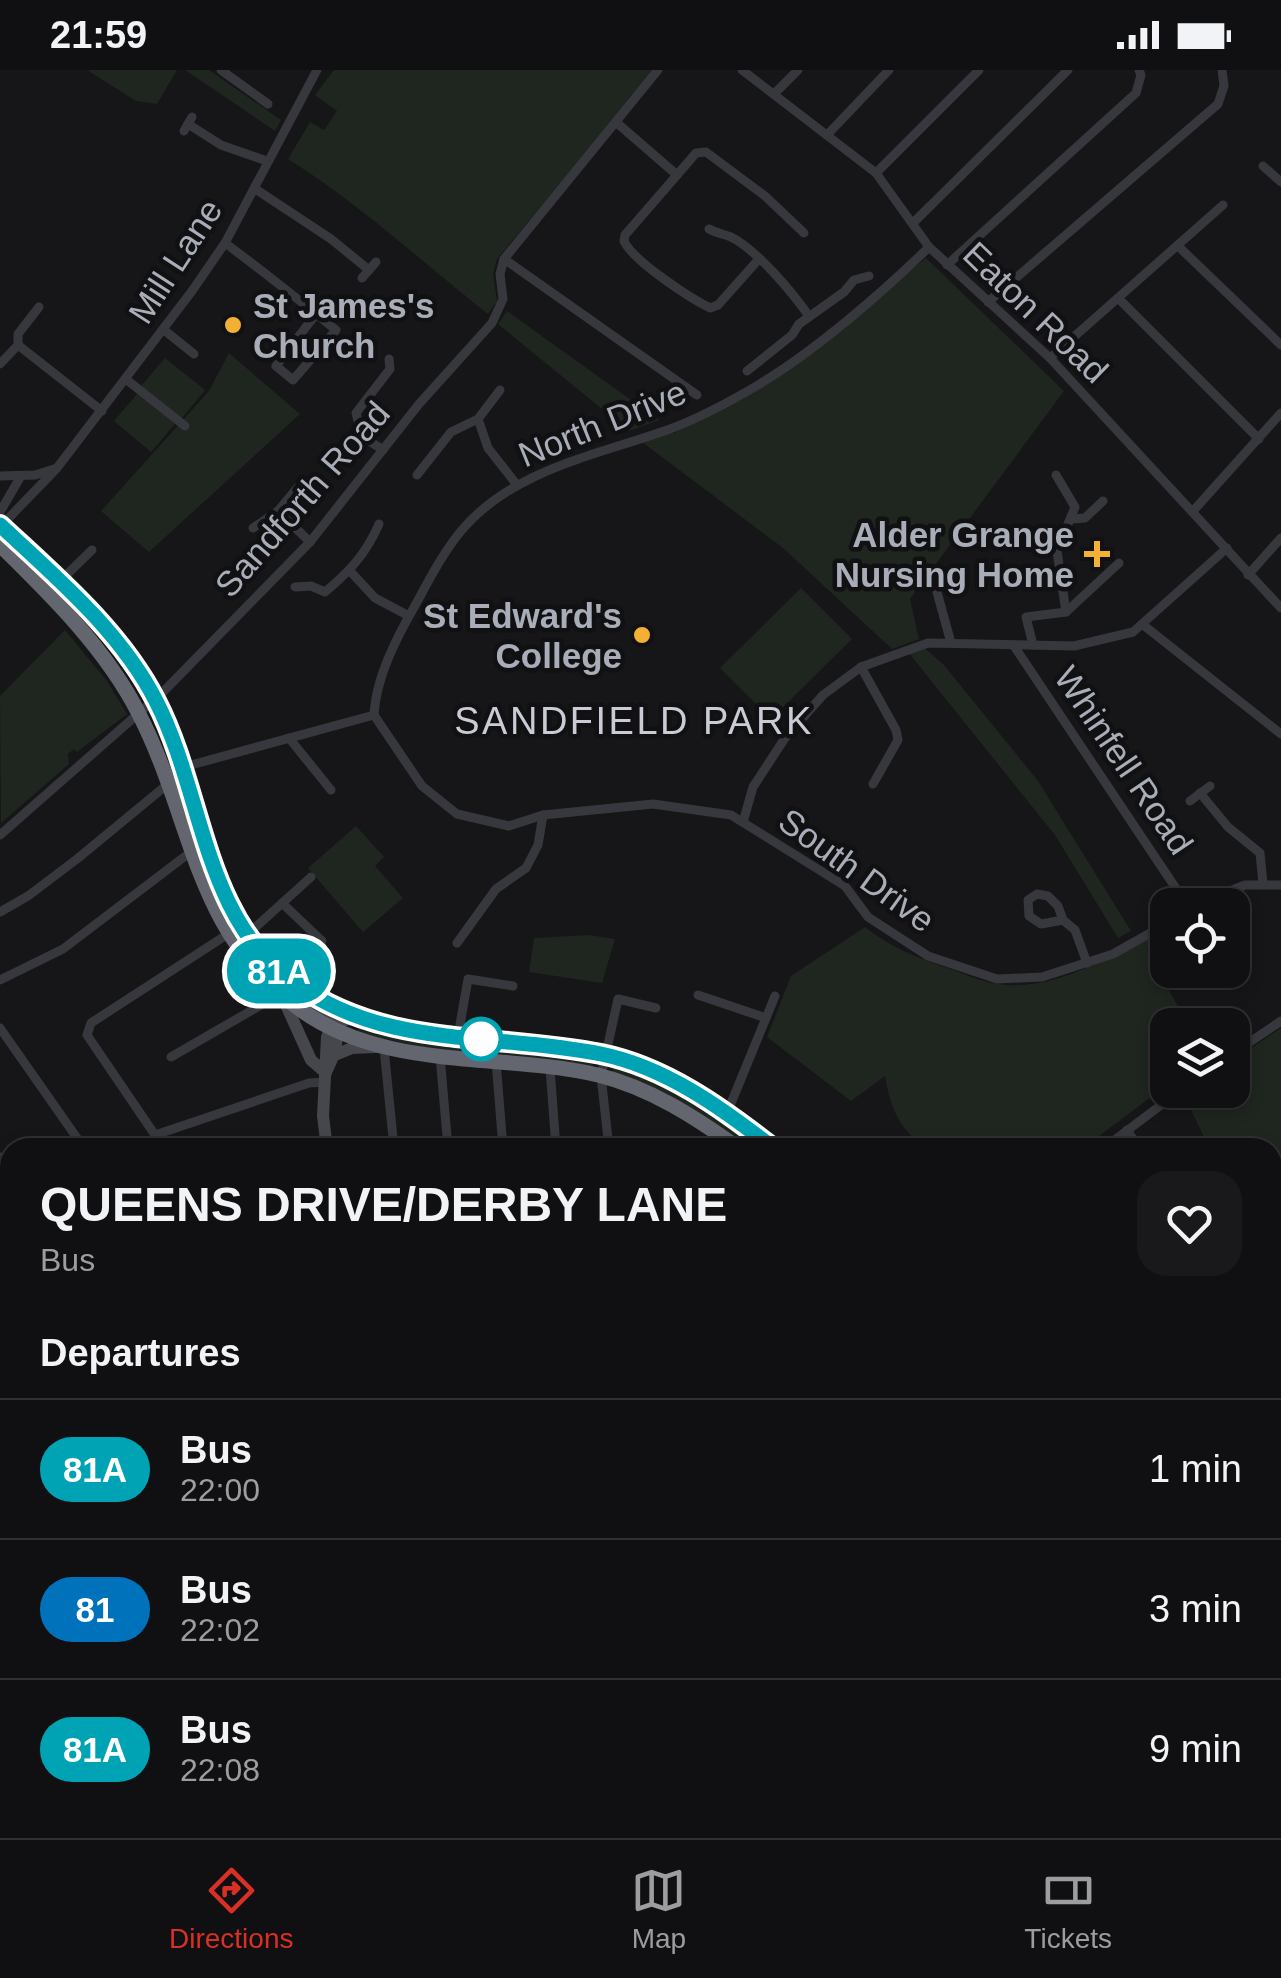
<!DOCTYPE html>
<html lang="en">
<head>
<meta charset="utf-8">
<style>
  body { margin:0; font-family:Helvetica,sans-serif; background:#19191b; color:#f1f3f6; height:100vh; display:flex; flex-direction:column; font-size:38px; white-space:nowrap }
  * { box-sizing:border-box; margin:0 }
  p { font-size:32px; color:#9c9d9f }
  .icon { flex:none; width:55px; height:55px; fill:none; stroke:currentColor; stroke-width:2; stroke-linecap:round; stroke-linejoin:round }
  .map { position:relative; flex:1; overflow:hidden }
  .drawer { position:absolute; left:0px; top:1068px; width:1282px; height:702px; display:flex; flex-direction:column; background:#101012; border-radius:30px 30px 0 0; box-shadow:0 5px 15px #0003,0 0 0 2px #303032 }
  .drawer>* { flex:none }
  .badge { padding:0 20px; border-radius:32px; font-size:35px; line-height:65px }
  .controls { position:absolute; left:1150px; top:818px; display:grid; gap:20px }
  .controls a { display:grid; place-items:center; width:100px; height:100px; border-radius:20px; background:#101012; box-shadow:0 5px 15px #0003,0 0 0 2px #303032; font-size:50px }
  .map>.badge { position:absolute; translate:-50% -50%; box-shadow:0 0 0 5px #fff }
  h2 { padding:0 40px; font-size:38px; line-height:90px }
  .round { display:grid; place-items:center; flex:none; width:105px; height:105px; border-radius:30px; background:#19191b }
  .overview { display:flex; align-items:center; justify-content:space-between; height:170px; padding:0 40px }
  h1 { font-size:48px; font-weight:700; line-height:75px }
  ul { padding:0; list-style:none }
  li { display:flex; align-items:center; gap:30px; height:140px; padding:0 40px; border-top:2px solid #303032 }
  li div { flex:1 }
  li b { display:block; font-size:38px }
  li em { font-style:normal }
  li .badge { min-width:110px; font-weight:700; text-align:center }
  .status { display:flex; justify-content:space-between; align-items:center; height:70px; padding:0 50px; background:#101012; direction:ltr }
  .status svg { height:28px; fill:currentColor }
  .tab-bar { display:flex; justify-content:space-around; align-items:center; height:140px; border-top:2px solid #303032; background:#101012; font-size:28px; color:#9c9d9f }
  .tab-bar a { display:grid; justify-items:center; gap:5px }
  .tab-bar .on { color:#d93025 }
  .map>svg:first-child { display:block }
  .green { fill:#1e261f }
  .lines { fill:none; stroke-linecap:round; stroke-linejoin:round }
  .street { stroke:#37383d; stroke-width:9 }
  .secondary { stroke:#45474d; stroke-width:12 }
  .primary { stroke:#53555c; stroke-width:14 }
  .highway { stroke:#63666e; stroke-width:15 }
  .line-casing { stroke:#fff; stroke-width:22 }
  .line { stroke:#00a3b4; stroke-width:15 }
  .poi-dot { fill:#f2b134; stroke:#111113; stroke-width:4 }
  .stop-dot { fill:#fff; stroke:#00a3b4; stroke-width:5 }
  .labels { text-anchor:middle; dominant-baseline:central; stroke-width:9; stroke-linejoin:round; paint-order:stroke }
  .street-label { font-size:35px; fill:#a8adb8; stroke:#111113 }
  .poi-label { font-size:35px; font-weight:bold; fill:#a8adb8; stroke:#111113; text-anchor:end }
  .neighbourhood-label { font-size:38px; letter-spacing:2.5px; fill:#c9ccd4; stroke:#111113 }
</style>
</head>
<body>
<div class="status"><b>21:59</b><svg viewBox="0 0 49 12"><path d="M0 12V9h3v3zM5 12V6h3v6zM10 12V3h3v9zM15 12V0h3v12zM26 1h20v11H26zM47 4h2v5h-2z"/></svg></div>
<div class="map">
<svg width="1281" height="1768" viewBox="0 0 1281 1768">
  <rect width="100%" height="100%" fill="#161618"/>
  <g class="green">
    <path d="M87 0H177L157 34 136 31Z"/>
    <path d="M185 0H209L281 50 275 61Z"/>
    <path d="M334 0H655L497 189 493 204 497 231 488 244C422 192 360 134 288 89L310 52 324 60 337 41 315 25Z"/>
    <path d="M926 188 1064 321 910 529 919 569 892 579 783 478 638 369 674 363 763 314Z"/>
    <path d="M507 241 659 350 629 361 498 254Z"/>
    <path d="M229 283 300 344 149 482 101 441 209 321Z"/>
    <path d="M165 288 205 320 181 349 141 316Z"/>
    <path d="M138 323 175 354 151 382 114 351Z"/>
    <path d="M801 518 852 569 771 649 720 598Z"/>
    <path d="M65 560 107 611 127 644 77 682 74 679 68 684 69 694 1 753 0 626Z"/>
    <path d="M922 576 944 595 1038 711 1131 861 1118 868 1055 765 908 582Z"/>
    <path d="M356 756 384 787 375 796 403 828 363 862 308 798Z"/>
    <path d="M865 857C888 876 918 888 947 898 963 903 981 912 998 914 1051 922 1106 889 1150 865L1155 873 1147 880 1188 955H1168L1167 1015 1083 1078 929 1077C900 1064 890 1036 885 1006L851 1031 767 967 791 906Z"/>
    <path d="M589 865 615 869 602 913 529 902 534 868Z"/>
    <path d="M1281 958V1205L1273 1191 1272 1078 1209 1077 1185 1028 1194 1020H1232L1233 990Z"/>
    <path d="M358 959 384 966 385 962 593 989V999L422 977 354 962Z"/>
    <path d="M615 993 689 1025 766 1077H749L719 1056 612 1002Z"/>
  </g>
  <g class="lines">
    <g class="street">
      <path d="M221 0 268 34"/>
      <path d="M742 0 876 103 929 177 1050 288 1281 538"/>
      <path d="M774 24 798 0"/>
      <path d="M617 53 677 105 625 165 624 171C633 191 690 228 710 238L718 235 758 190"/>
      <path d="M188 54 221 75 267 91"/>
      <path d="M184 61 192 47"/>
      <path d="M827 65 889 0"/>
      <path d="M1263 96 1281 112"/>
      <path d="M876 103 979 0"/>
      <path d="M677 105 696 83 706 82 765 126 804 163"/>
      <path d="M254 118 331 169 369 200"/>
      <path d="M914 152 1068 0"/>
      <path d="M709 159C716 163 724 164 731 167 757 180 792 222 809 246"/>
      <path d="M225 173C263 201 299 230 336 260L293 310 276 296 316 244"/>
      <path d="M1178 176 1281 275"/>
      <path d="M504 189 697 325"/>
      <path d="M947 195 1136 23 1141 5 1139 0"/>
      <path d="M362 208 376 192"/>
      <path d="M1118 228 1259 369"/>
      <path d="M988 232 1218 34 1224 16 1222 0"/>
      <path d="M164 260 194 284"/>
      <path d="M18 275V264L39 237"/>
      <path d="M1050 288 1223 135"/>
      <path d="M0 294 18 275 102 341"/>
      <path d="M747 301 792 265 799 254 844 222 854 210 869 206"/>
      <path d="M127 310 185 356"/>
      <path d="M478 349 488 378 517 415"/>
      <path d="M383 380 362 366 356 343 390 299 389 289"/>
      <path d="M417 405 451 362 478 349 500 320"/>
      <path d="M0 406 35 405 54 399"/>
      <path d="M1194 440 1281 343"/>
      <path d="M278 441 310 472"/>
      <path d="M0 442 21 406"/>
      <path d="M1072 449 1085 448 1103 431"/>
      <path d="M0 457 57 398 192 221 225 173 317 0"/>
      <path d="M253 458 278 441 297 418"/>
      <path d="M350 501 375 528 409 546"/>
      <path d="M1248 505 1281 468"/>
      <path d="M59 512 92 480"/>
      <path d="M295 517 311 516 325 522C349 502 366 484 379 454"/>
      <path d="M937 522 951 573"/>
      <path d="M1066 542 1119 493"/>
      <path d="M1142 554 1281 664"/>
      <path d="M1033 575 1026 547 1066 542 1057 481 1075 437 1056 405"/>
      <path d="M1014 576 1187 835"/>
      <path d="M861 597 896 660 898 670 873 714"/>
      <path d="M374 645 422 716 457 744 509 756 543 745 653 734 731 745 845 816 868 847 928 886 997 909 1042 907 1113 884 1168 853"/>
      <path d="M374 645C376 606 398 565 417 532 430 508 443 483 461 461 513 399 598 385 670 359 699 348 731 331 758 315 815 281 882 223 929 177"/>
      <path d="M289 668 331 720"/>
      <path d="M1200 723 1228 757 1260 783 1263 814"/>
      <path d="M1190 731 1210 716"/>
      <path d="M743 752 753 717 785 668 823 625 861 597 928 573 1074 576 1133 562 1227 478"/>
      <path d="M0 765 163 622 310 472 419 334 492 253 503 229 500 204 504 189 658 0"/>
      <path d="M282 833 322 871"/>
      <path d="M1194 835 1245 815H1281"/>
      <path d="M0 842 28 826 77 789 191 695 374 645"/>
      <path d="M1063 850 1041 854 1029 846 1028 830 1037 824 1048 826 1058 836 1063 850 1075 860 1087 893"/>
      <path d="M228 864 91 953 87 965 155 1065 309 1013 325 1012"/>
      <path d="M247 865 311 807"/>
      <path d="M457 873 496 819 526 798 538 775 543 745"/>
      <path d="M0 910 63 879 192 781"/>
      <path d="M698 925 766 948 727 1043"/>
      <path d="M766 948 775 926"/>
      <path d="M0 958 84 1078"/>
      <path d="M458 966 468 909 513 916"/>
      <path d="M384 978 394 1078"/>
      <path d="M1232 984 1281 951"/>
      <path d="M440 986 448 1078"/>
      <path d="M171 987 280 924"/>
      <path d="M496 991 503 1078"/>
      <path d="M550 998 556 1078"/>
      <path d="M1127 1060 1139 1078"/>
      <path d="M609 1078 601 1006 618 929 656 938"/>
      <path d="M1104 1078 1181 1020"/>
      <path d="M0 1087 10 1101"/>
      <path d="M0 1209 10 1224"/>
      <path d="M0 1265 10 1258"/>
      <path d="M1272 1301 1281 1314"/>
      <path d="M0 1333 10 1326"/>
      <path d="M0 1379 10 1399"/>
      <path d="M1272 1435H1281"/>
      <path d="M0 1529 10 1523"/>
      <path d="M0 1598 10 1592"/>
      <path d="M1272 1670 1281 1672"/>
      <path d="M0 1673 10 1667"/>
      <path d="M221 1760 224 1768"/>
      <path d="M322 1760 326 1768"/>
      <path d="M525 1760 528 1768"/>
      <path d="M575 1760 578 1768"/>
      <path d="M624 1760 627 1768"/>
      <path d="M719 1760 722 1768"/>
      <path d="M764 1760 767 1768"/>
      <path d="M819 1760 823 1768"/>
      <path d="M885 1760 888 1768"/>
      <path d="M51 1768 64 1760"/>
      <path d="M172 1768 196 1760"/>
      <path d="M671 1768 691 1760"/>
      <path d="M913 1768 922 1760"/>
      <path d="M999 1768 1009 1760"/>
      <path d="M1153 1768 1158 1760"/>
    </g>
    <g class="secondary">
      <path d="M302 922C331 952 349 956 327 1000"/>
      <path d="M282 926 311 990 326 1003"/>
      <path d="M335 985 352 978 376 977"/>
      <path d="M327 1078 323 1046 327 967C331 952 342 950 356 948"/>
      <path d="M0 1735 10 1748"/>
      <path d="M20 1760 26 1768"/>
      <path d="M467 1760 471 1768"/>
    </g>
    <g class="primary">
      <path d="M1019 1768 1029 1760"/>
      <path d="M1054 1768 1064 1760"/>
    </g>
    <g class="highway">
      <path d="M0 455C56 507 121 562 156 631 203 724 202 847 294 913 387 980 494 962 601 984 665 997 722 1038 773 1078"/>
      <path d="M0 475C51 525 107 580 139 644 194 751 193 861 298 938 385 1002 498 982 598 1005 650 1018 695 1047 738 1078"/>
      <path d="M1272 1561 1281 1554"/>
      <path d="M1272 1589 1281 1582"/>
      <path d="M1221 1760 1227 1768"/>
      <path d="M1246 1760 1252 1768"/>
    </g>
  </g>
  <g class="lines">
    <g class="line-casing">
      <path id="line" d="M0 455C56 507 121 562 156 631 204 724 202 847 294 913 387 980 493 962 601 984 665 997 722 1038 773 1078"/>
    </g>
    <use href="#line" class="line"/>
  </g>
  <g class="poi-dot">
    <circle cx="233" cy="255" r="10"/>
    <path d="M1092 469h10v10h10v10h-10v10h-10v-10h-10v-10h10z"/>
    <circle cx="642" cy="565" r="10"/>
  </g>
  <circle class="stop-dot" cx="481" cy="969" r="20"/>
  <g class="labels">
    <g class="street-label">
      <text transform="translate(175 191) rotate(-57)">Mill Lane</text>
      <text transform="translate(1036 242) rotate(44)">Eaton Road</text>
      <text transform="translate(602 353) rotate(-22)">North Drive</text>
      <text transform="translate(302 429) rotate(-49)">Sandforth Road</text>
      <text transform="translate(1124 690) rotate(56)">Whinfell Road</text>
      <text transform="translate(857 800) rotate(36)">South Drive</text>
    </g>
    <g class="poi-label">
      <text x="253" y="235" text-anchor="start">St James's<tspan x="253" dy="40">Church</tspan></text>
      <text x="1074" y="464">Alder Grange<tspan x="1074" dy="40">Nursing Home</tspan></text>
      <text x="622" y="545">St Edward's<tspan x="622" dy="40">College</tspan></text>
    </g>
    <g class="neighbourhood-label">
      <text x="634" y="651">SANDFIELD PARK</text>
    </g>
  </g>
</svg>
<div class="controls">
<a><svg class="icon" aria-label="locate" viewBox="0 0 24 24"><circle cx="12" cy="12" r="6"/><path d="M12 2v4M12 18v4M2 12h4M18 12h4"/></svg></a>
<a><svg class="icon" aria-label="layers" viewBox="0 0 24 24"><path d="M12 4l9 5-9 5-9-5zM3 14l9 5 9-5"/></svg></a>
</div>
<b class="badge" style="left:279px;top:901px;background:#00a3b4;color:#fff">81A</b>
<section class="drawer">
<div class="overview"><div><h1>QUEENS DRIVE/DERBY LANE</h1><p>Bus</p></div><a class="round"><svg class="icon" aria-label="heart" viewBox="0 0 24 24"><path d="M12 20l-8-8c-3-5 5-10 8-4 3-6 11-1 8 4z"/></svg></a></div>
<h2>Departures</h2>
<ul>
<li><span class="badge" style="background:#00a3b4;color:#fff">81A</span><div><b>Bus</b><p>22:00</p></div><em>1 min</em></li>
<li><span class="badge" style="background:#0072bc;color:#fff">81</span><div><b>Bus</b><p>22:02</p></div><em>3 min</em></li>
<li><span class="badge" style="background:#00a3b4;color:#fff">81A</span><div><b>Bus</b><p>22:08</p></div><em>9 min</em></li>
</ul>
</section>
</div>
<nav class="tab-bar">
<a class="on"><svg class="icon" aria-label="directions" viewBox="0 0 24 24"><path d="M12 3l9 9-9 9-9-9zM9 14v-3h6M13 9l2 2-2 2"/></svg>Directions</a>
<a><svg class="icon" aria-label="map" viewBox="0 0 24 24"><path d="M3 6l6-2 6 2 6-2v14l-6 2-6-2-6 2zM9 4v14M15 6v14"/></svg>Map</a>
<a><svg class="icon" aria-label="tickets" viewBox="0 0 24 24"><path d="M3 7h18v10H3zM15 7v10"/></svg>Tickets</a>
</nav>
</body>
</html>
